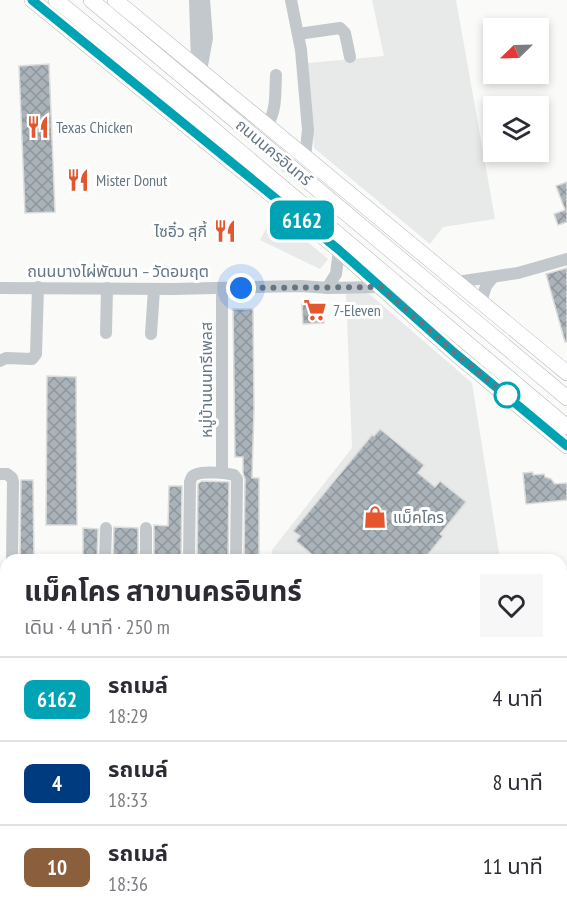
<!DOCTYPE html>
<html lang="th">
<head>
<meta charset="utf-8">
<style>
  body { margin:0; font-family:"PT Sans Narrow","Noto Sans Thai",sans-serif; background:#f7f7f7; color:#2b2b33; height:100vh; display:flex; flex-direction:column; font-size:22px; white-space:nowrap }
  * { box-sizing:border-box; margin:0 }
  p { font-size:20px; color:#7c7c81 }
  .icon { flex:none; width:33px; height:33px; fill:none; stroke:currentColor; stroke-width:2; stroke-linecap:round; stroke-linejoin:round }
  .map { position:relative; flex:1; overflow:hidden }
  .details { position:absolute; left:0px; top:554px; width:567px; height:368px; display:flex; flex-direction:column; background:#fff; border-radius:18px 18px 0 0; box-shadow:0 3px 9px #0003 }
  .details>* { flex:none }
  .badge { padding:0 12px; border-radius:9px; font-size:21px; line-height:39px }
  .needle { width:39px; rotate:247deg }
  .tools { position:absolute; left:483px; top:18px; display:grid; gap:12px }
  .tools a { display:grid; place-items:center; width:66px; height:66px; border-radius:0px; background:#fff; box-shadow:0 3px 9px #0003; font-size:30px }
  .you { position:absolute; width:30px; height:30px; margin:-15px; border:4px solid #fff; border-radius:50%; background:#1a73e8; box-shadow:0 0 0 9px #1a73e833 }
  .map>.badge { position:absolute; translate:-50% -50%; box-shadow:0 0 0 3px #fff }
  .round { display:grid; place-items:center; flex:none; width:63px; height:63px; border-radius:0px; background:#f7f7f7 }
  .summary { display:flex; align-items:center; justify-content:space-between; height:102px; padding:0 24px }
  h1 { font-size:28px; font-weight:700; line-height:45px }
  ul { padding:0; list-style:none }
  li { display:flex; align-items:center; gap:18px; height:84px; padding:0 24px; border-top:2px solid #e1e1e2 }
  li div { flex:1 }
  li b { display:block; font-size:22px }
  li em { font-style:normal }
  li .badge { min-width:66px; font-weight:700; text-align:center }
  .map>svg:first-child { display:block }
  .built { fill:#e8e9e9 }
  .lines { fill:none; stroke-linecap:round; stroke-linejoin:round }
  .canal { stroke:#bbc7cb; stroke-width:8 }
  .building { fill:url(#building-cross-hatch); stroke:#dcdcda; stroke-width:1.5 }
  .major-casing { stroke:#b5babe; stroke-width:16 }
  .minor { stroke:#c3c8cc; stroke-width:12 }
  .major { stroke:#fff; stroke-width:15 }
  .line-casing { stroke:#fff; stroke-width:14 }
  .line { stroke:#00a3b4; stroke-width:9 }
  .walk { stroke:#657683; stroke-width:6; stroke-dasharray:0 10.8 }
  .stop-dot { fill:#fff; stroke:#00a3b4; stroke-width:3 }
  .labels { text-anchor:middle; dominant-baseline:central; stroke-width:6; stroke-linejoin:round; paint-order:stroke }
  .poi-label { font-size:16px; fill:#657683; stroke:#fff; text-anchor:start }
  .street-label { font-size:16px; fill:#657683; stroke:#fff }
</style>
</head>
<body>
<div class="map">
<svg width="567" height="920" viewBox="0 0 567 920">
  <defs>
    <pattern id="building-cross-hatch" width="8" height="8" patternUnits="userSpaceOnUse" patternTransform="scale(1.5)"><rect width="8" height="8" fill="#aab3b9"/><path d="M0 0l8 8M0 8l8-8" fill="none" stroke="#8e969c"/></pattern>
  </defs>
  <rect width="100%" height="100%" fill="#fafaf8"/>
  <g class="built">
    <path d="M372 0H456L495 219 443 227 430 244 314 148 308 63 384 56Z"/>
    <path d="M274 214 328 259 320 269 260 240Z"/>
    <path d="M367 292 472 383 500 559 273 560 272 550 352 448 346 293Z"/>
  </g>
  <g class="lines">
    <g class="canal">
      <path d="M561 613 567 612"/>
      <path d="M0 676 6 675"/>
    </g>
  </g>
  <g class="building">
    <path d="M49 64 55 212 25 213 19 66Z"/>
    <path d="M567 182V222L558 225 554 214 565 210 556 186Z"/>
    <path d="M567 268V342H565L546 274Z"/>
    <path d="M302 304H324V323L303 324Z"/>
    <path d="M233 309H253L254 409 252 478H259V560H244L245 479 243 473V457H235Z"/>
    <path d="M47 376 76 377 77 525H46Z"/>
    <path d="M380 429 424 465 418 473 435 487 440 481 466 502 440 534 443 536 425 558 422 555 418 560H318L296 541 300 536 293 531 372 435 374 436Z"/>
    <path d="M533 472V475L544 474 545 477 551 479 555 484 567 483V500L526 504 523 473Z"/>
    <path d="M21 480H33L34 560H20Z"/>
    <path d="M202 481 229 482 228 560H197L198 484Z"/>
    <path d="M169 486H182L181 560H154V525L168 526Z"/>
    <path d="M114 527 138 528V560H113Z"/>
    <path d="M83 528 98 529 97 560H83Z"/>
  </g>
  <g class="lines">
    <g class="major-casing">
      <g id="major">
        <path d="M32 0 339 250 456 354 567 446"/>
        <path d="M56 0 200 118 567 427"/>
        <path d="M91 0 567 398"/>
        <path d="M115 0 567 373"/>
      </g>
    </g>
    <g class="minor">
      <path d="M195 0 197 63"/>
      <path d="M291 0 301 50 308 130 305 157"/>
      <path d="M298 34 340 28 345 33 350 57"/>
      <path d="M201 71 207 38 204 0"/>
      <path d="M267 125C277 111 275 92 276 75"/>
      <path d="M457 282 518 273 567 259"/>
      <path d="M0 288 173 289 301 286 329 288 381 287"/>
      <path d="M327 288 336 274 339 250"/>
      <path d="M481 302 486 286 493 277"/>
      <path d="M106 333 107 288"/>
      <path d="M151 334 154 289"/>
      <path d="M0 361 6 358 32 359 36 354 38 287"/>
      <path d="M222 473V288"/>
      <path d="M0 474H7L12 478 13 482 12 560"/>
      <path d="M105 560 106 528"/>
      <path d="M146 560V528"/>
      <path d="M189 560 190 482C192 477 191 476 197 474 204 471 227 473 234 475L237 479 236 560"/>
      <path d="M0 598H6"/>
      <path d="M0 794 6 875"/>
      <path d="M561 850 567 851"/>
      <path d="M111 915V920"/>
      <path d="M134 915V920"/>
      <path d="M157 915V920"/>
      <path d="M200 915 201 920"/>
      <path d="M275 915V920"/>
      <path d="M452 915V920"/>
    </g>
    <use href="#major" class="major"/>
  </g>
  <g class="lines">
    <g class="line-casing">
      <path id="line" d="M32 0 339 250 456 354 567 446"/>
    </g>
    <use href="#line" class="line"/>
    <path class="walk" d="M241 288 381 287 456 354 507 396V395"/>
  </g>
  <defs>
    <g id="restaurant-bare" transform="scale(1.8)"><path d="M-5-6h1v4h1v-4h1v4h1v-4h1v5L-1.5 .5V6h-2V.5L-5-1ZM5-6V6H3V1.5H1.5Q1.5-4 5-6Z" fill="#e4572e" stroke="#fff" stroke-width="2.5" paint-order="stroke"/></g>
    <g id="supermarket-bare" transform="scale(1.8)"><path d="M-6-5.5h2.5l.6 2H6L4.5 2H-2.5L-4.4-4H-6ZM-1.5 3.2a1.3 1.3 0 1 0 .1 0ZM3 3.2a1.3 1.3 0 1 0 .1 0Z" fill="#e4572e" stroke="#fff" stroke-width="2.5" paint-order="stroke"/></g>
    <g id="shop-bare" transform="scale(1.8)"><path d="M-5-2.5h2.3a2.7 3.5 0 0 1 5.4 0H5L5.5 6h-11ZM-1.5-2.5h3a1.5 2.3 0 0 0-3 0Z" fill="#e4572e" stroke="#fff" stroke-width="2.5" paint-order="stroke"/></g>
  </defs>
  <g fill-rule="evenodd">
    <use href="#restaurant-bare" x="38" y="127"/>
    <use href="#restaurant-bare" x="78" y="180"/>
    <use href="#restaurant-bare" x="225" y="231"/>
    <use href="#supermarket-bare" x="315" y="310"/>
    <use href="#shop-bare" x="375" y="517"/>
  </g>
  <circle class="stop-dot" cx="507" cy="395" r="12"/>
  <g class="labels">
    <g class="poi-label">
      <text x="56" y="127">Texas Chicken</text>
      <text x="96" y="180">Mister Donut</text>
      <text x="207" y="231" text-anchor="end">ไซอิ๋ว สุกี้</text>
      <text x="333" y="310">7-Eleven</text>
      <text x="393" y="517">แม็คโคร</text>
    </g>
    <g class="street-label">
      <text transform="translate(274 152) rotate(40)">ถนนนครอินทร์</text>
      <text x="118" y="271">ถนนบางไผ่พัฒนา – วัดอมฤต</text>
      <text transform="translate(206 380) rotate(-90)">หมู่บ้านนนทรีเพลส</text>
    </g>
  </g>
</svg>
<div class="tools">
<a><svg class="needle" viewBox="-14 -14 28 28"><path d="M0-13l5 13h-10z" fill="#e53935"/><path d="M0 13l5-13h-10z" fill="#7c7c81"/></svg></a>
<a><svg class="icon" aria-label="layers" viewBox="0 0 24 24"><path d="M12 4l9 5-9 5-9-5zM3 14l9 5 9-5"/></svg></a>
</div>
<div class="you" style="left:241px;top:288px"></div>
<b class="badge" style="left:302px;top:220px;background:#00a3b4;color:#fff">6162</b>
<section class="details">
<div class="summary"><div><h1>แม็คโคร สาขานครอินทร์</h1><p>เดิน · 4 นาที · 250 m</p></div><a class="round"><svg class="icon" aria-label="heart" viewBox="0 0 24 24"><path d="M12 20l-8-8c-3-5 5-10 8-4 3-6 11-1 8 4z"/></svg></a></div>
<ul>
<li><span class="badge" style="background:#00a3b4;color:#fff">6162</span><div><b>รถเมล์</b><p>18:29</p></div><em>4 นาที</em></li>
<li><span class="badge" style="background:#003b80;color:#fff">4</span><div><b>รถเมล์</b><p>18:33</p></div><em>8 นาที</em></li>
<li><span class="badge" style="background:#8b5e3c;color:#fff">10</span><div><b>รถเมล์</b><p>18:36</p></div><em>11 นาที</em></li>
</ul>
</section>
</div>
</body>
</html>
